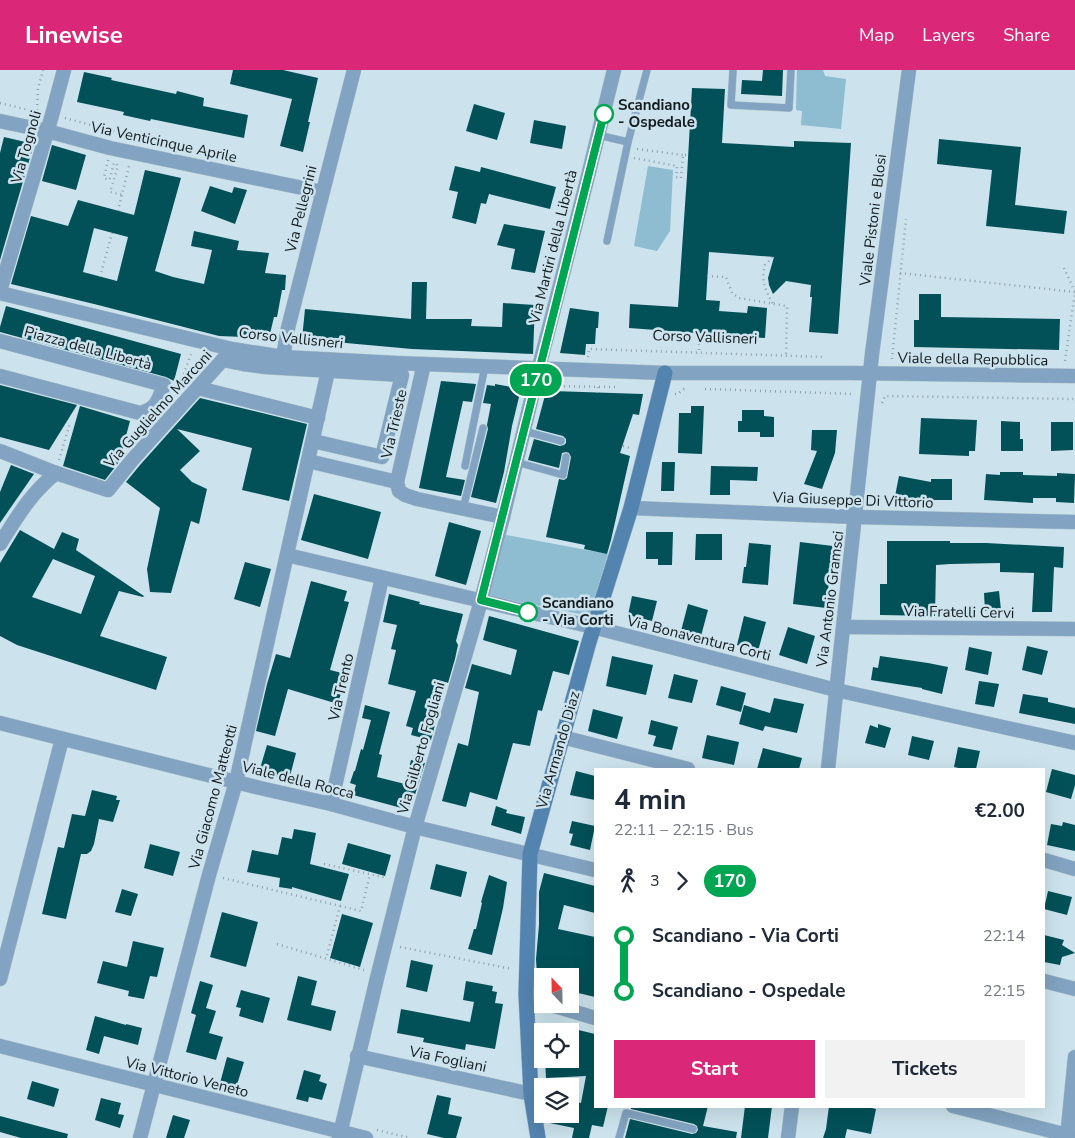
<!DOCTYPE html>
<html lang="en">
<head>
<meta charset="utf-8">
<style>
  body { margin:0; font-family:"Nunito Sans",sans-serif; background:#f2f2f3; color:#1f2937; height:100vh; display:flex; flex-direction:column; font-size:19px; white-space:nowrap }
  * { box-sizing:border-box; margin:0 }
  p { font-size:16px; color:#747a83 }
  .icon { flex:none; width:28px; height:28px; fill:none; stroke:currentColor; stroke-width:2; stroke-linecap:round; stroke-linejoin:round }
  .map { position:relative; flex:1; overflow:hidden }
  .sheet { position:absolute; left:594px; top:698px; width:451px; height:340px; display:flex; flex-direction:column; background:#fff; border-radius:0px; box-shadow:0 5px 20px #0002 }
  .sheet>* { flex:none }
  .badge { padding:0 10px; border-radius:16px; font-size:18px; line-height:32px }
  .needle { width:32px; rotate:338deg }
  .buttons { position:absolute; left:534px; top:898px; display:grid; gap:10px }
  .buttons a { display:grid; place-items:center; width:45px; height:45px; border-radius:0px; background:#fff; box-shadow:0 5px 20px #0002; font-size:25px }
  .map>.badge { position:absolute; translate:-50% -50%; box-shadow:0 0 0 2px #fff }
  .legs { display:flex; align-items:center; gap:8px; height:55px; padding:0 20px; font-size:16px }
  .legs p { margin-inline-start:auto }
  .headline { display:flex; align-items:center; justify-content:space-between; height:85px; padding:0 20px }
  h1 { font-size:28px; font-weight:700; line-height:38px }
  .button { display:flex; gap:10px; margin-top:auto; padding:10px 20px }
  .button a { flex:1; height:58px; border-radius:0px; background:#db2777; color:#fff; font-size:20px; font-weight:700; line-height:58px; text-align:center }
  .button a+a { background:#f2f2f3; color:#1f2937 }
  ul { padding:0 20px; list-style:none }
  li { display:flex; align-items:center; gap:18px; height:55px; font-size:19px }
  li i { display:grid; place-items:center; width:8px; height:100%; margin:0 6px; background:currentColor }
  li i::after { content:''; width:12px; height:12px; margin:-6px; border:4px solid; border-radius:50%; background:#fff }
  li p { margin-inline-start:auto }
  li:first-child i { background:linear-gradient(#0000 50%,currentColor 0) }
  li:last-child i { background:linear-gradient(currentColor 50%,#0000 0) }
  header { display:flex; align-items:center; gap:30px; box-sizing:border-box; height:70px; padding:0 25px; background:#db2777; color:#fff }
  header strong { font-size:24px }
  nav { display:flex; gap:28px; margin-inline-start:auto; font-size:18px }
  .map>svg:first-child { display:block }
  .green { fill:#8ebcd0 }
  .building { fill:#035158; fill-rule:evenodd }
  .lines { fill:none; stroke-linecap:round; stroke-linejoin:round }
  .lane-casing { stroke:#abbfc8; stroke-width:8 }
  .street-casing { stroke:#abbfc8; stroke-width:15 }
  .secondary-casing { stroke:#abbfc8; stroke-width:16 }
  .path { stroke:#8fa1a9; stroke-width:2.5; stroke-dasharray:1 4; stroke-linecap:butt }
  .lane { stroke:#82a3c1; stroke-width:7 }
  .street { stroke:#82a3c1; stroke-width:14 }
  .secondary { stroke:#5384b0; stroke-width:15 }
  .line-1-casing { stroke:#fff; stroke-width:11 }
  .line-1 { stroke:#00a651; stroke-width:8 }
  .stop-1-dot { fill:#fff; stroke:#00a651; stroke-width:2.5 }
  .labels { text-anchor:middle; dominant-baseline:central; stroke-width:5; stroke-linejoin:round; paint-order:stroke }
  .stop-label { font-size:15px; font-weight:bold; fill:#141c20; stroke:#cce3ed; text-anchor:start }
  .street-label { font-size:15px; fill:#141c20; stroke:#cce3ed }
</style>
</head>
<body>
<header>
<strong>Linewise</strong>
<nav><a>Map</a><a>Layers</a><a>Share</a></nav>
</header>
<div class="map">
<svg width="1075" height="1068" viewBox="0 0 1075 1068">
  <rect width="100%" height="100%" fill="#cce3ed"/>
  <g class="green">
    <path d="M797 0H823L825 6 846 9 841 59 801 55 802 41 796 40Z"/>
    <path d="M648 96 673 100 670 161 657 181 634 176Z"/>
    <path d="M501 464 608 484 589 546 486 525Z"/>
  </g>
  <g class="building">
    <path d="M233 0H283L318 8 308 52H310L303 82 280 76 292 29 230 14Z"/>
    <path d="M763 0H783L782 26 741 24 742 10 762 11Z"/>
    <path d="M84 2 112 8 111 10 176 24 177 21 204 28 203 36 248 45 244 68 151 49 150 51 123 45 124 42 77 32Z"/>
    <path d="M692 18 725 19 722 73 794 77V71L851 73 838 264 809 262 812 227H810L811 215 786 211 773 224 769 215 768 208 774 187 709 182 706 230 720 231 719 241 747 243 748 236 767 238 765 268 629 258 630 234 678 237 687 106Z"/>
    <path d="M474 34 505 43 497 70 466 61Z"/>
    <path d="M534 50 566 56 562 79 530 73Z"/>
    <path d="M4 67 34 74 0 190V83Z"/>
    <path d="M939 69 1021 77 1015 135 1067 141 1064 164 986 156 992 100 937 94Z"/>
    <path d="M52 75 86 85 76 120 42 111Z"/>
    <path d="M455 96 480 102 481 97 556 117 550 139 489 124 486 134 481 133 476 154 452 148 458 122 449 120Z"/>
    <path d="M145 100 181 108 155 201 173 207 204 214 212 180 191 176 194 161 239 171 237 180 269 183 265 203 286 205 285 220H282L277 247H274L269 268 219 266 94 234 11 214 31 146 68 156 78 130 134 145ZM94 158 128 167 117 211 83 202Z"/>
    <path d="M210 116 232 123 234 117 247 120 235 154 201 141Z"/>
    <path d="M504 154 545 161 535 203 511 199 515 179 497 175Z"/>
    <path d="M412 212H427L426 249H472L471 256 502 257 503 233 535 235 533 284 412 279 302 269 305 239 411 249Z"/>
    <path d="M919 224H941V247L1060 249 1059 280 914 277V250H919Z"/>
    <path d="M6 236 181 284 174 311 166 307 0 262V257Z"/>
    <path d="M570 238 599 242 598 258H596L595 274H586L585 285 560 283Z"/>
    <path d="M441 311 476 314 472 332 463 331 446 407 465 410 461 426 419 418Z"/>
    <path d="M495 314 516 318 520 323 512 356 504 402 496 433 471 427 488 359 487 355 491 334 483 333 487 315 495 316Z"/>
    <path d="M0 315 77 335 49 380 0 367Z"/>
    <path d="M552 321 643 324 639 345 633 344 620 383 630 386 611 470 607 484 584 479 585 475 546 467 559 409 564 410 567 408 571 387 569 383 566 382 562 383 559 398 528 390 534 369 560 376 564 375 566 373V369L563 366 536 359 544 329 546 324Z"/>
    <path d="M200 328 307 354 289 431 242 420 252 378 177 359 200 381 180 400 192 412 207 419 199 454 191 451 171 523 150 522 147 499 160 438 126 412 140 395Z"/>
    <path d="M80 336 130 351 119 392 105 410 63 396Z"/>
    <path d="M691 336H704L702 384 678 383 679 343H691Z"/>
    <path d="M742 340H764V346L774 347V367H760V362H738V351H742Z"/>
    <path d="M921 348 977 350 975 381H969V386L919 384Z"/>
    <path d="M1001 351 1020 352V369H1023V381H1001Z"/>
    <path d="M1051 352H1073V380L1051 381Z"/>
    <path d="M812 360H837L835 383 822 419 804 414 817 381 811 380Z"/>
    <path d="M662 392H675L674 421H661Z"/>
    <path d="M11 395 34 404 0 453V422Z"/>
    <path d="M711 396 758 397 757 411 730 410V425H710Z"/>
    <path d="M1000 402H1023V405L1057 406V403L1075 404 1074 433 1056 432V428H1033V433L984 430 986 404 1000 405Z"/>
    <path d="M899 406 931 412V409H952V430H919L895 426Z"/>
    <path d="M314 424 381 442 368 489 301 470Z"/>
    <path d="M449 452 481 461 466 515 435 506Z"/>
    <path d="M20 460 54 479 62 462 79 469 76 480 144 526 143 527 119 521 100 566 167 587 156 620 17 575 0 566V493ZM53 489 95 506 81 544 32 527Z"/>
    <path d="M646 462H673L672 495H658V489H646Z"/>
    <path d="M696 464H722V490H695Z"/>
    <path d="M887 471H950V473H986L1064 477 1063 498 1054 497 1052 542H1032L1034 503 1000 502V493L950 494 936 495 935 546 880 545V514H887Z"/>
    <path d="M800 472 833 476 826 538 793 534Z"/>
    <path d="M749 473 771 475 768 515 742 513 744 497H746Z"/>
    <path d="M245 492 271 499 260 537 234 529Z"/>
    <path d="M311 511 347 521 344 531 349 532 330 600 346 604 338 634 288 619 275 666 256 661 267 614 276 584 290 588Z"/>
    <path d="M999 521 1001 540 985 541 984 523Z"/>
    <path d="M389 524 420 532 419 534 463 544 456 571 458 575 455 589 448 613 446 612 431 670 411 665 413 658 406 656 416 621 388 614 396 580 391 579 397 555 383 552Z"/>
    <path d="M632 526 657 531 652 551 628 545Z"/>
    <path d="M688 534 708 540 701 566 681 561Z"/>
    <path d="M489 546 579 571 569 605 553 601 542 641 538 640 530 676 513 673 497 730 470 722 466 737 442 731 458 673 468 676 479 622 465 618 472 594 511 605 517 580 483 570Z"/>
    <path d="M744 546 766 552 758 581 737 575Z"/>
    <path d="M788 557 815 566 807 594 779 585Z"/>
    <path d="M1027 576 1048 581 1042 605 1022 600Z"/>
    <path d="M969 577 992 582 988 605 965 600Z"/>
    <path d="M612 586 653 595 646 625 606 616Z"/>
    <path d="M880 586 928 593 948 597 942 624 922 619V618L871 610 873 597 878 598Z"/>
    <path d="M674 604 698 610 692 633 668 628Z"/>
    <path d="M979 611 999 614 994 637 975 634Z"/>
    <path d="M721 616 746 623 741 642 716 635Z"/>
    <path d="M1023 624 1048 628V632L1075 638V654L1019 643Z"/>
    <path d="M774 628 804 634 797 663 765 656 763 661 739 654 744 635 770 643Z"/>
    <path d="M365 635 390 642 379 684 382 685 377 707 405 714 411 690 425 693 413 731 411 730 409 740 353 725 356 715 350 713 354 701H355L361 679 363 680 371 650 362 648Z"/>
    <path d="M593 639 623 647 617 669 588 661Z"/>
    <path d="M651 650 678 657 672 680 653 676 656 666 648 664Z"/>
    <path d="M878 654 891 658 885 678 865 673 870 655 878 658Z"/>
    <path d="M707 665 739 672 734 695 702 688Z"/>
    <path d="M912 666 934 671 929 690 908 685Z"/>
    <path d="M267 675 296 683 289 710 259 702Z"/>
    <path d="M958 677 980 681 976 699H963L954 697Z"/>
    <path d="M763 678 802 688 799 699H757Z"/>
    <path d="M1052 699 1075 705V715L1071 729 1046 722Z"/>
    <path d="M576 701 595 706V730L570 725Z"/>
    <path d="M92 720 117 726 116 730H120L113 752 99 749 94 774 91 781 87 784H81L66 849 42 844 58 777 64 778 72 744 85 746Z"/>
    <path d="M496 736 507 740 506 743 525 747 521 764 491 755Z"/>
    <path d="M572 751 595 756 590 780 570 775 573 764 569 763Z"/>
    <path d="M1063 752 1075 755V781L1047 775 1051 754 1062 756Z"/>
    <path d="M294 759 316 763 310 794 349 804 341 831 292 817V819L279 817 280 808 247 802 252 780 278 785 282 767 292 769Z"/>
    <path d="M348 773 391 785 385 806 342 794Z"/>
    <path d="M150 774 180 782 173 806 144 798Z"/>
    <path d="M436 794 467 802 461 827 430 819Z"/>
    <path d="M544 803 595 816V843L564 835 558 859 595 867V927L570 921V906H537L536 889 539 855V822Z"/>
    <path d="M489 805 507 812 503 838 492 885 468 879 474 859H476L482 833 481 832Z"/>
    <path d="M122 819 138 824 131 846 115 842Z"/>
    <path d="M1048 821 1072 827 1067 845 1044 839Z"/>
    <path d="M222 842 258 852 246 897 210 887Z"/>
    <path d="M342 844 373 853 360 897 330 888Z"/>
    <path d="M1044 865 1064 870 1062 875 1075 883 1062 887 1060 895 1044 892Z"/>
    <path d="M133 871 164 878 157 907 150 906 144 929 128 926 129 921 97 913 103 891 127 897Z"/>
    <path d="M411 890 433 895 427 922 406 917Z"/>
    <path d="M298 906 317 911 311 935 336 941 331 961 287 950Z"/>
    <path d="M200 911 213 915 206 938 216 941 209 963 223 967 216 990 186 982 196 945 191 943Z"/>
    <path d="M466 911 493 916 492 921 497 922 495 933 503 934 495 979 466 974 465 980 423 972 424 968 397 963 401 939 470 952 474 932 463 930Z"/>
    <path d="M241 920 270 928 263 953 239 946 241 938 236 937Z"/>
    <path d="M95 946 126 955V954L142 958 138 975 104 966 99 984 86 980Z"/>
    <path d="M570 958 595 964V1036H608L603 1057 592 1055 589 1068H572L574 1058 545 1052 544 1044H570V1031L581 1033 586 1006 546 1008 545 989H570Z"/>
    <path d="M227 987 244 992 236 1018 220 1013Z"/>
    <path d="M304 1000 321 1005 319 1011 327 1014 322 1030 309 1027 308 1032 296 1029Z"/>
    <path d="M32 1011 59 1019 54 1037 27 1029Z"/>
    <path d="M437 1025 451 1028 448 1044 462 1047 456 1068H444L427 1064Z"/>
    <path d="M101 1028 121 1033 118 1044 124 1045 120 1058 95 1050Z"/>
    <path d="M631 1036H708L703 1056 737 1062 736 1068H625L630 1049 692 1064 696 1063 698 1060 697 1056 694 1054 631 1039Z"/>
    <path d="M745 1036H772L768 1068H741Z"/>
    <path d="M829 1036H863L876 1039 871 1064 847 1059 845 1068H823L826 1059Z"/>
    <path d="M173 1045 190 1050 184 1068H166Z"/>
    <path d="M0 1046 68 1064 67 1068H21L0 1062Z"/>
  </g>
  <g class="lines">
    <g class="lane-casing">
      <g id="lane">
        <path d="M733 0 731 35 789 38 791 0"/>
        <path d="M598 65 628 72"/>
        <path d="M607 171 628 72 647 0"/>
        <path d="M524 361 561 371"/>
        <path d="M516 392 563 405 566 387"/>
        <path d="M465 396 485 296"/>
        <path d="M463 439 483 358"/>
        <path d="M619 1068 626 1043 693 1059"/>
      </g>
    </g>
    <g class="street-casing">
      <g id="street">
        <path d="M0 51 47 61 110 78 322 122"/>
        <path d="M0 221 52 45 64 0"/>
        <path d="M0 223 232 279 283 287 396 293 665 303H850L1075 306"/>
        <path d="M0 271 164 315C158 330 157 339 140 343L0 306"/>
        <path d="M283 287 288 258 354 0"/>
        <path d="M223 290 243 294 265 297 402 305 382 387 313 371"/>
        <path d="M424 294 397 412 399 421 405 425 417 429 503 447"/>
        <path d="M198 318 318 348"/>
        <path d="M0 381 56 403 108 420 133 389 228 284"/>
        <path d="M308 391 397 412"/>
        <path d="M631 438 856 447 1075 452"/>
        <path d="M0 474C17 447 30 424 56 403"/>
        <path d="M287 485 593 557 836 620 1075 673"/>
        <path d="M843 557 1075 559"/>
        <path d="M0 653 260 718 331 734 415 757 595 800"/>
        <path d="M562 667 688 699"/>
        <path d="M828 699 872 284 909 0"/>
        <path d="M331 734 382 508"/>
        <path d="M1044 790 1075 799"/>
        <path d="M0 909 62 669"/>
        <path d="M1044 911 1075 919"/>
        <path d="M548 934 595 948"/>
        <path d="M0 976 366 1068"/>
        <path d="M357 986 531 1024"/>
        <path d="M953 1036 1075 1067"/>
        <path d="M140 1068 209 805 236 712 328 301"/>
        <path d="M339 1068 378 904 415 757 481 531 503 447 539 297 588 106 614 0"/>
        <path d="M788 1068 792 1036"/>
        <path d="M1067 1068 1075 987"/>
      </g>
    </g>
    <g class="secondary-casing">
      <path id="secondary" d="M538 1068 531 1024 526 924 530 784 589 572 631 438 665 303"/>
    </g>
    <g class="path">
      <path d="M0 33 37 42"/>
      <path d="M37 40 38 19 43 0"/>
      <path d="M65 48 139 68"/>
      <path d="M637 79 683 85"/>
      <path d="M634 88 677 96 676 107 681 108 683 85H688"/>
      <path d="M108 90 104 108 109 110 110 108 114 93H116L118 96 110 122 122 125"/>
      <path d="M118 141 129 96"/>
      <path d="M772 187 771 189 765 195C761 212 765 219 773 234"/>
      <path d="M1064 198 1075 222 1065 291"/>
      <path d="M900 203 1075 222"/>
      <path d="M707 206 726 207 732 223 739 228 787 236 786 286"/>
      <path d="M100 207 112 163"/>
      <path d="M699 264V283"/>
      <path d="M588 287 589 279 825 287"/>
      <path d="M892 289 906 149"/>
      <path d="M178 312 183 306 191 284"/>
      <path d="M510 313 517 314 520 319"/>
      <path d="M549 316 618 317"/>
      <path d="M705 319 854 324"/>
      <path d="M597 323 598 317"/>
      <path d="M675 324H678L685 318H687"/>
      <path d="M882 333 885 326 1075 329"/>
      <path d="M623 376 630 378"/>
      <path d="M59 390 70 353"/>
      <path d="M324 794 387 808"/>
      <path d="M223 808 340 836 326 889"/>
      <path d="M340 836 361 841 370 804"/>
      <path d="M277 874 364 900"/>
      <path d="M400 877 512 899"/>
      <path d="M377 1060 410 1068"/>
    </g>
    <use href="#lane" class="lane"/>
    <use href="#street" class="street"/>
    <use href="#secondary" class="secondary"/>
  </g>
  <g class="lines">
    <g class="line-1-casing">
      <path id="line-1" d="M528 542 481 530 604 44"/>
    </g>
    <use href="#line-1" class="line-1"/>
  </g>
  <g class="stop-1-dot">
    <circle cx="604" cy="44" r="9"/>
    <circle cx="528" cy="542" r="9"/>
  </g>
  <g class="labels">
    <g class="stop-label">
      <text x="618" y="35">Scandiano<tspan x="618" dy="17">- Ospedale</tspan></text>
      <text x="542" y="533">Scandiano<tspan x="542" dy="17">- Via Corti</tspan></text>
    </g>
    <g class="street-label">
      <text transform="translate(164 72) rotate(12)">Via Venticinque Aprile</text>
      <text transform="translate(26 77) rotate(-74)">Via Tognoli</text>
      <text transform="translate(301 139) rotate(-76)">Via Pellegrini</text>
      <text transform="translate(873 150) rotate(-83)">Viale Pistoni e Blosi</text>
      <text transform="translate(553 177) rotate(-76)">Via Martiri della Libertà</text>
      <text transform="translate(705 267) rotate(2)">Corso Vallisneri</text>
      <text transform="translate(291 268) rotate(6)">Corso Vallisneri</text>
      <text transform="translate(88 278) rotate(15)">Piazza della Libertà</text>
      <text transform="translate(973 289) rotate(1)">Viale della Repubblica</text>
      <text transform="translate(158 339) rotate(-48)">Via Guglielmo Marconi</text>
      <text transform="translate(394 354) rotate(-77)">Via Trieste</text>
      <text transform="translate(853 430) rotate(2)">Via Giuseppe Di Vittorio</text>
      <text transform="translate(830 529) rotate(-83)">Via Antonio Gramsci</text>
      <text transform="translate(959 542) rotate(1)">Via Fratelli Cervi</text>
      <text transform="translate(699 568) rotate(14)">Via Bonaventura Corti</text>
      <text transform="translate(341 617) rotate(-77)">Via Trento</text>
      <text transform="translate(421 678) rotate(-74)">Via Gilberto Fogliani</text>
      <text transform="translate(558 680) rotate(-74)">Via Armando Diaz</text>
      <text transform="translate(298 710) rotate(14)">Viale della Rocca</text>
      <text transform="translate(213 727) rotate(-75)">Via Giacomo Matteotti</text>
      <text transform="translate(448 989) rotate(12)">Via Fogliani</text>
      <text transform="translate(187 1007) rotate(14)">Via Vittorio Veneto</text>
    </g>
  </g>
</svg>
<div class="buttons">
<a><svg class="needle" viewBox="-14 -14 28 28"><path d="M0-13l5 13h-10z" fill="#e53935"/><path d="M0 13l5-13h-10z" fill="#747a83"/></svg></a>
<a><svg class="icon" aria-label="locate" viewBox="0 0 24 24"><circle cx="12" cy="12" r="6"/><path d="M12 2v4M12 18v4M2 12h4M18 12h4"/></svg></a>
<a><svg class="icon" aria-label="layers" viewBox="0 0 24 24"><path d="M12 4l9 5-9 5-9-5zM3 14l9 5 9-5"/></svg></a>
</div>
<b class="badge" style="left:536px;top:310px;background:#00a651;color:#fff">170</b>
<section class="sheet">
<div class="headline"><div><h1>4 min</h1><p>22:11 – 22:15 · Bus</p></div><b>€2.00</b></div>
<div class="legs"><svg class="icon" aria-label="walk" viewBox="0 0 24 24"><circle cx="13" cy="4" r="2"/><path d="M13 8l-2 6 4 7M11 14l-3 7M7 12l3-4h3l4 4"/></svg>3<svg class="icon" aria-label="forward" viewBox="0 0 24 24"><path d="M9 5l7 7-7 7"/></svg><b class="badge" style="background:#00a651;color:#fff">170</b></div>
<ul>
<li><i style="color:#00a651"></i><b>Scandiano - Via Corti</b><p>22:14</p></li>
<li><i style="color:#00a651"></i><b>Scandiano - Ospedale</b><p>22:15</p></li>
</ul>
<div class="button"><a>Start</a><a>Tickets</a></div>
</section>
</div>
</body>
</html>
